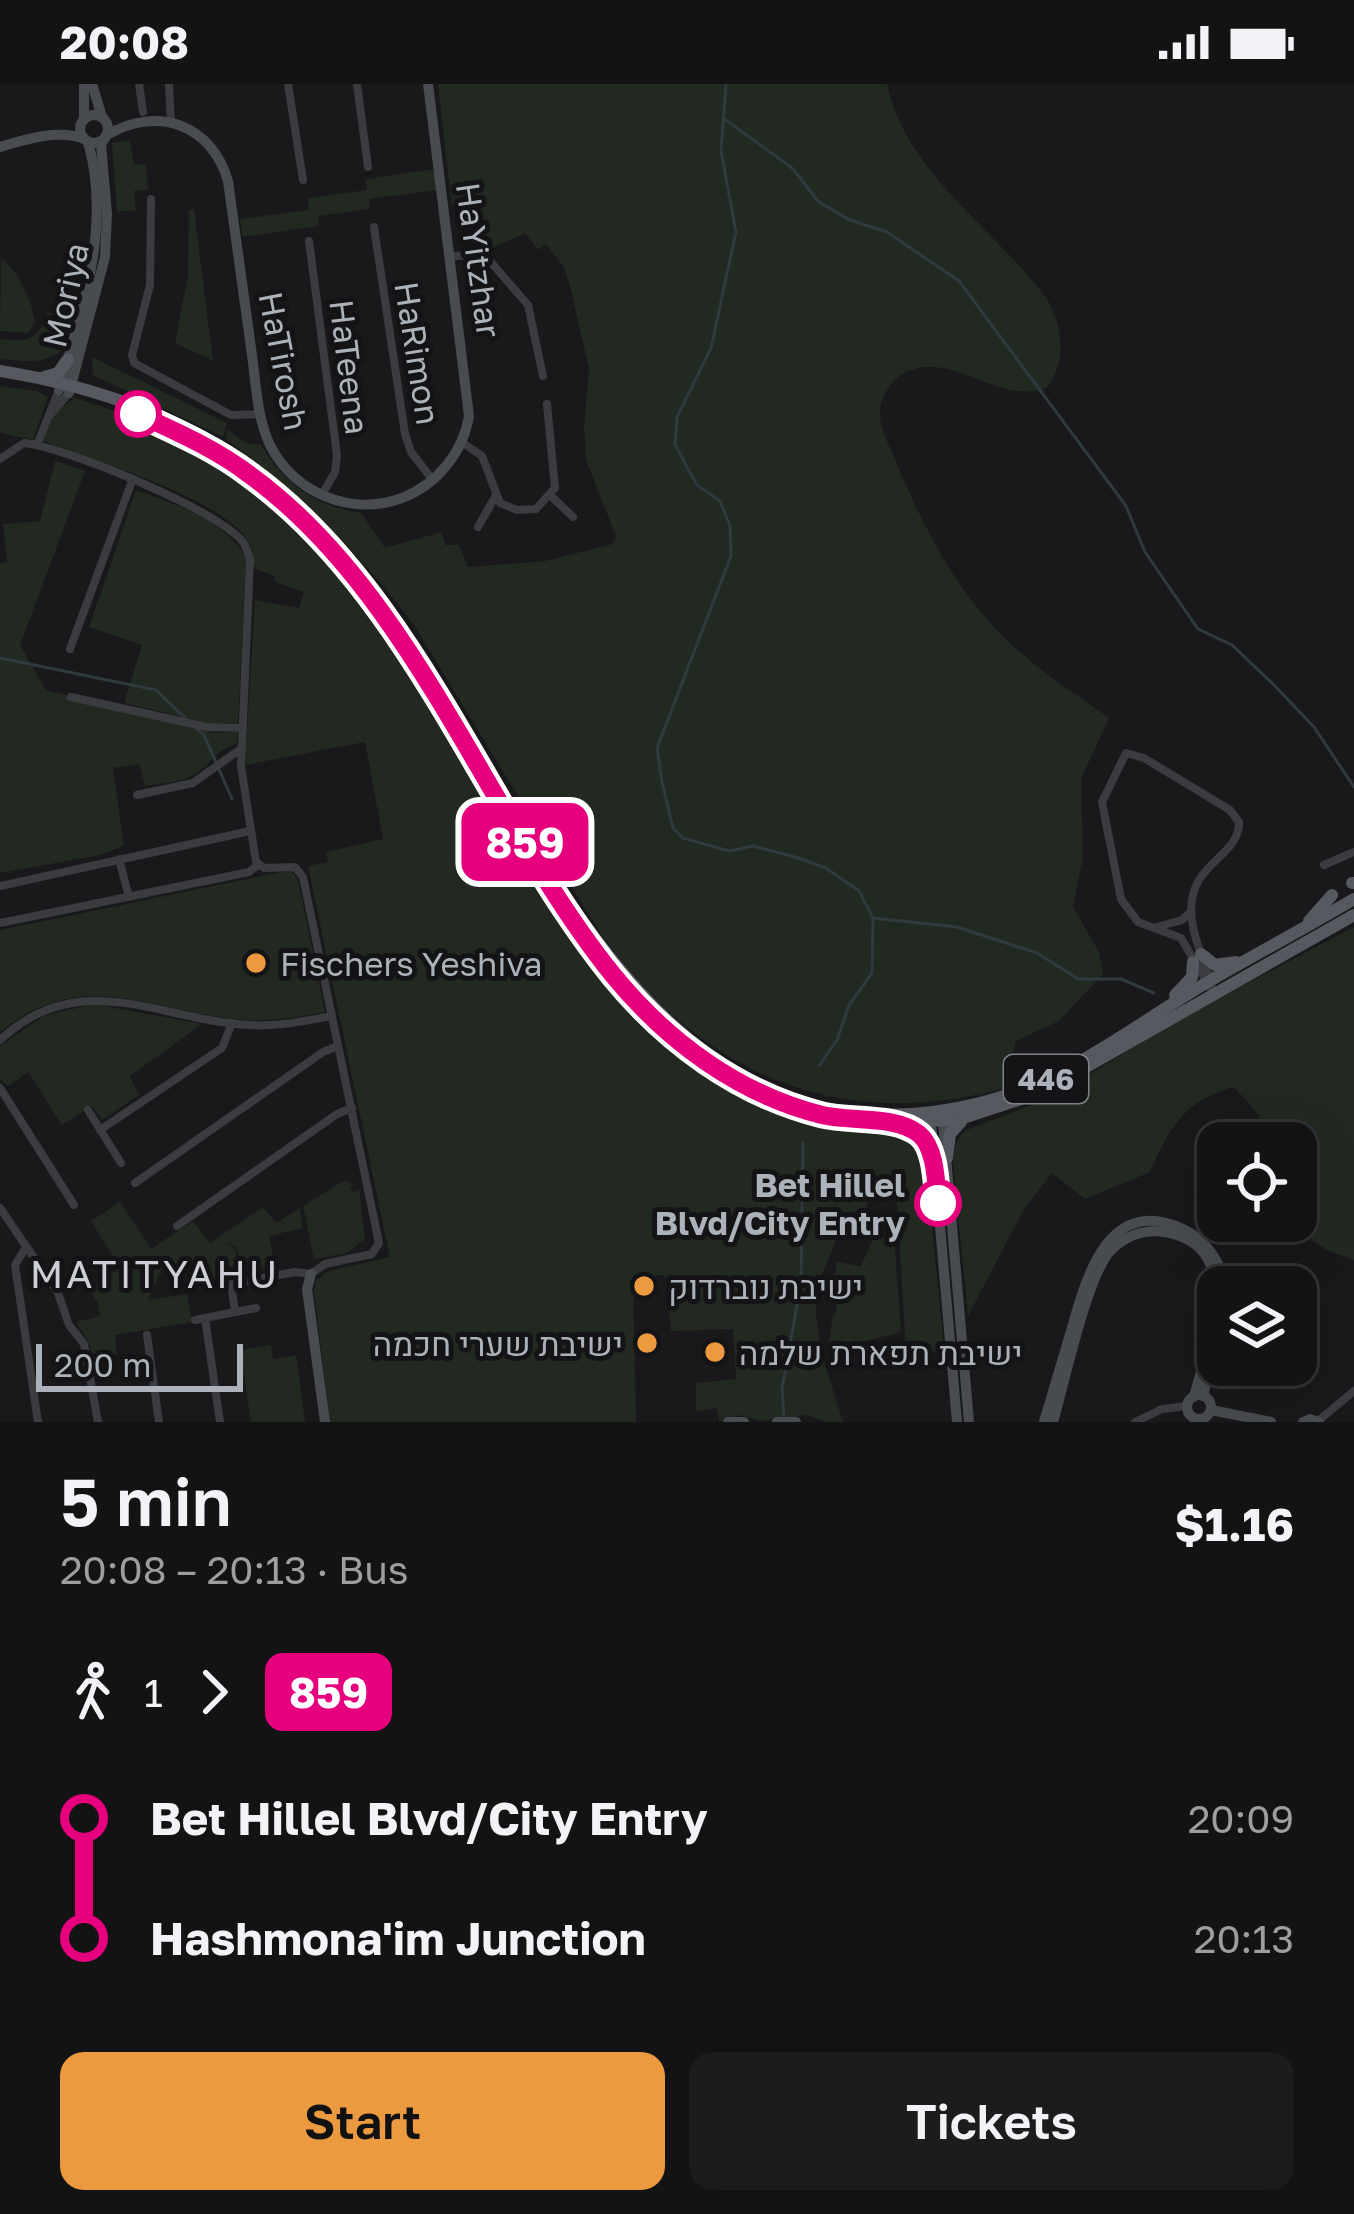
<!DOCTYPE html>
<html lang="en">
<head>
<meta charset="utf-8">
<style>
  body { margin:0; font-family:"Golos Text",Heebo,sans-serif; background:#1c1c1d; color:#f1f3f6; height:100vh; display:flex; flex-direction:column; font-size:45px; white-space:nowrap }
  * { box-sizing:border-box; margin:0 }
  p { font-size:39px; color:#9d9ea0 }
  .icon { flex:none; width:66px; height:66px; fill:none; stroke:currentColor; stroke-width:2; stroke-linecap:round; stroke-linejoin:round }
  .map { position:relative; height:1338px; overflow:hidden }
  .panel { display:flex; flex-direction:column; background:#131314; flex:1 }
  .panel>* { flex:none }
  .badge { padding:0 24px; border-radius:18px; font-size:42px; line-height:78px }
  .tools { position:absolute; left:1197px; top:1038px; display:grid; gap:24px }
  .tools a { display:grid; place-items:center; width:120px; height:120px; border-radius:24px; background:#131314; box-shadow:0 12px 48px #0002,0 0 0 3px #323234; font-size:60px }
  .scale { position:absolute; left:36px; bottom:30px; width:207px; box-sizing:border-box; padding-left:12px; border:6px solid #acb2ba; border-top:0; font-size:33px; line-height:42px; white-space:nowrap; color:#acb2ba; -webkit-text-stroke:9px #141416; paint-order:stroke }
  .map>.badge { position:absolute; translate:-50% -50%; box-shadow:0 0 0 6px #fff }
  .legs { display:flex; align-items:center; gap:18px; height:132px; padding:0 60px; font-size:39px }
  .legs p { margin-inline-start:auto }
  .head { display:flex; align-items:center; justify-content:space-between; height:204px; padding:0 60px }
  h1 { font-size:66px; font-weight:600; line-height:90px }
  .button { display:flex; gap:24px; margin-top:auto; padding:24px 60px }
  .button a { flex:1; height:138px; border-radius:24px; background:#eb9a40; color:#111; font-size:48px; font-weight:600; line-height:138px; text-align:center }
  .button a+a { background:#1c1c1d; color:#f1f3f6 }
  ul { padding:0 60px; list-style:none }
  li { display:flex; align-items:center; gap:42px; height:120px; font-size:45px }
  li i { display:grid; place-items:center; width:18px; height:100%; margin:0 15px; background:currentColor }
  li i::after { content:''; width:30px; height:30px; margin:-15px; border:9px solid; border-radius:50%; background:#131314 }
  li p { margin-inline-start:auto }
  li:first-child i { background:linear-gradient(#0000 50%,currentColor 0) }
  li:last-child i { background:linear-gradient(currentColor 50%,#0000 0) }
  .status { display:flex; justify-content:space-between; align-items:center; height:84px; padding:0 60px; background:#131314; direction:ltr }
  .status svg { height:33px; fill:currentColor }
  .map>svg:first-child { display:block }
  .green { fill:#212921 }
  .lines { fill:none; stroke-linecap:round; stroke-linejoin:round }
  .stream { stroke:#2f3a3f; stroke-width:3 }
  .street { stroke:#3a3c40; stroke-width:8 }
  .secondary { stroke:#484b50; stroke-width:10 }
  .primary { stroke:#56595f; stroke-width:12 }
  .line-1-casing { stroke:#fff; stroke-width:27 }
  .line-1 { stroke:#e6007e; stroke-width:18 }
  .stop-1-dot { fill:#fff; stroke:#e6007e; stroke-width:6 }
  .poi-dot { fill:#eb9a40; stroke:#141416; stroke-width:4.5 }
  .labels { text-anchor:middle; dominant-baseline:central; stroke-width:10; stroke-linejoin:round; paint-order:stroke }
  .shield { fill:#141416; stroke:#7e8389; stroke-width:3 }
  .shield-label { font-size:30px; font-weight:bold; fill:#acb2ba }
  .street-label { font-size:33px; fill:#acb2ba; stroke:#141416 }
  .poi-label { font-size:33px; fill:#acb2ba; stroke:#141416; text-anchor:start }
  .stop-label { font-size:33px; font-weight:bold; fill:#acb2ba; stroke:#141416; text-anchor:end }
  .quarter-label { font-size:39px; letter-spacing:3px; fill:#ccd0d6; stroke:#141416 }
</style>
</head>
<body>
<div class="status"><b>20:08</b><svg viewBox="0 0 49 12"><path d="M0 12V9h3v3zM5 12V6h3v6zM10 12V3h3v9zM15 12V0h3v12zM26 1h20v11H26zM47 4h2v5h-2z"/></svg></div>
<div class="map">
<svg width="1354" height="1338" viewBox="0 0 1354 1338">
  <rect width="100%" height="100%" fill="#19191b"/>
  <g class="green">
    <path d="M438 0H887C906 90 995 144 1047 215 1063 243 1068 279 1046 304 997 322 951 264 904 289 892 296 881 312 880 326 879 344 890 363 896 378 924 444 955 506 1007 556 1037 586 1074 609 1109 634L1081 695 1083 772 1073 823 1099 868 1103 890 1059 937 1016 957 1011 980 1019 1000C851 1052 707 997 605 855 581 821 561 782 539 747 498 679 457 612 416 544 362 470 297 411 225 354L228 345 243 358 261 361C284 400 315 422 361 429L385 464 442 448 445 461H459L468 483 545 477 613 460 616 452 586 376 584 343 589 285 570 202 564 183 546 160 538 166 525 149 486 167 479 119 452 122Z"/>
    <path d="M130 56 134 80 146 81 148 105 134 107 136 126 117 128 112 59Z"/>
    <path d="M435 85 437 106 369 115V125L318 132 319 142 242 153 240 135 309 126 308 114 367 106 366 95Z"/>
    <path d="M194 125 213 277 175 259 188 191 189 126Z"/>
    <path d="M1 175C19 186 32 218 35 238L28 249 0 247Z"/>
    <path d="M47 228 71 236 62 267C39 281 26 277 0 275V255C29 258 38 257 47 228Z"/>
    <path d="M92 273 227 339 223 353 93 291Z"/>
    <path d="M0 302 37 307 48 313 33 356 0 349Z"/>
    <path d="M74 314C198 348 286 431 368 525L585 867 634 930 713 991 761 1017 810 1037 907 1051 919 1063 926 1079 944 1264 911 1276 906 1269 897 1115 867 1117 865 1141 840 1146 817 1203 816 1229 821 1268 843 1338H827L807 1331 760 1337 740 1331 719 1338 717 1324 696 1327V1299L736 1295 733 1245 671 1247 665 1191 633 1193 636 1338H330L314 1207 316 1196 329 1187 390 1173 308 782 328 778 326 768 383 755 365 658 245 681 255 516 299 524 304 508 275 498V492L255 485C253 476 252 465 248 457 224 415 90 375 43 357L54 329Z"/>
    <path d="M55 377 85 387 20 561 46 606 214 649 237 648V660C217 664 211 680 195 690 181 699 161 699 145 702L139 680 113 684 124 762 100 771 0 789V480L7 478 3 440 40 437Z"/>
    <path d="M136 406C174 420 227 436 246 475L238 639H209L124 619 142 561 89 543Z"/>
    <path d="M291 786 298 796 325 928C300 933 276 937 251 936 156 932 87 878 0 948V846Z"/>
    <path d="M1354 843V1176L1327 1166 1288 1141 1287 1137H1296V1059H1273L1257 1029 1234 1003C1185 1016 1169 1044 1150 1088L1085 1115 1052 1089 1023 1127 968 1232 953 1079 955 1060 964 1047 1054 1012 1178 936Z"/>
    <path d="M93 920 202 940 130 992 139 1011 102 1036 92 1022 62 1041 28 988 8 1002 0 995V962L44 932Z"/>
    <path d="M345 1096 353 1101 350 1103 353 1108 359 1105 365 1155 347 1169 314 1175 303 1122Z"/>
    <path d="M120 1118 151 1165 193 1137 210 1159 263 1123 276 1139 300 1124 303 1144 269 1152 275 1182 243 1186 236 1163 226 1158 235 1165 241 1190 201 1198 197 1179 162 1184 148 1216 187 1210 192 1238 115 1251 117 1270 94 1276 89 1259 76 1238 100 1232 97 1217 89 1206 120 1184 91 1137Z"/>
    <path d="M894 1151 901 1248 828 1267 832 1236 837 1225 833 1204 837 1178 861 1182 874 1153Z"/>
    <path d="M271 1261 273 1275 296 1271 305 1338H251L240 1266Z"/>
  </g>
  <g class="lines">
    <g class="stream">
      <path d="M726 0 721 67 736 148 711 264 677 333 675 361 697 401 720 417 730 442 731 472 657 664 662 698 673 744 683 754 729 767 753 762 795 773 826 784 859 807 873 834 872 889 849 921 837 956 819 982"/>
      <path d="M723 34 792 84 819 118 850 136 887 148 959 197 1126 422 1145 468 1198 545 1232 561 1274 601 1314 643 1354 703"/>
      <path d="M0 574 156 606 187 636"/>
      <path d="M194 642 204 651 232 715"/>
      <path d="M873 834 957 843 1037 869 1078 895H1121L1154 909"/>
      <path d="M784 1332 782 1304 801 1200 803 1059"/>
    </g>
    <g class="street">
      <path d="M139 0 143 28"/>
      <path d="M169 0 171 39"/>
      <path d="M288 0 303 96"/>
      <path d="M357 0 368 83"/>
      <path d="M151 115 150 201 132 271 134 279 231 331 261 330"/>
      <path d="M374 143 405 350 411 368 432 395"/>
      <path d="M309 157 337 371 335 388 322 411"/>
      <path d="M451 173 471 170 489 176 528 221 543 292"/>
      <path d="M50 331 69 309"/>
      <path d="M463 359 482 372 500 419 517 426 536 425 555 404 547 320"/>
      <path d="M37 361 59 306"/>
      <path d="M0 375 24 359C65 363 218 426 243 458 247 464 248 469 250 476L241 682 256 778 264 784 295 783 303 793 379 1159 372 1170 325 1180 311 1190 295 1188 231 1200 235 1228"/>
      <path d="M551 412 573 433"/>
      <path d="M478 443 495 413"/>
      <path d="M70 565 132 397"/>
      <path d="M71 613 207 643 243 644"/>
      <path d="M1126 669 1144 674 1230 726 1239 738C1240 770 1197 778 1192 816 1187 849 1208 878 1213 909L1181 854 1138 838 1121 815 1102 718Z"/>
      <path d="M137 711 193 699 242 664"/>
      <path d="M119 775 129 813"/>
      <path d="M1324 781 1354 768"/>
      <path d="M0 802 250 747"/>
      <path d="M0 839 249 788 258 781"/>
      <path d="M1157 843 1182 836 1191 827"/>
      <path d="M0 956C81 881 158 936 249 941 277 943 305 937 332 932"/>
      <path d="M0 1004 74 1121"/>
      <path d="M88 1026 121 1079"/>
      <path d="M100 1046 222 964 232 939"/>
      <path d="M135 1099 323 968 338 962"/>
      <path d="M0 1124 58 1209 69 1241 84 1260 98 1338"/>
      <path d="M177 1142 337 1030 352 1024"/>
      <path d="M26 1163 15 1181 38 1338"/>
      <path d="M205 1234 220 1338"/>
      <path d="M195 1236 256 1224"/>
      <path d="M147 1251 159 1338"/>
      <path d="M1318 1337 1354 1307"/>
      <path d="M1135 1338 1162 1325 1187 1322"/>
      <path d="M1196 1338 1197 1335"/>
    </g>
    <g class="secondary">
      <path d="M92 0 102 33"/>
      <circle cx="94" cy="45" r="14"/>
      <path d="M84 36V0"/>
      <path d="M107 51C158 21 212 41 228 97 236 155 244 213 252 271 256 300 257 334 270 361 294 409 351 433 402 414 438 400 463 368 469 332L428 0"/>
      <path d="M0 63C26 55 59 45 85 55"/>
      <path d="M59 306C82 225 112 143 88 58"/>
      <path d="M69 309 105 173 107 130 101 60 105 54"/>
      <path d="M936 1027 943 1038 969 1338"/>
      <path d="M935 1030 931 1038 957 1338"/>
      <path d="M311 1190 307 1205 325 1338"/>
      <circle cx="1199" cy="1323" r="12"/>
      <path d="M1203 1312 1218 1253"/>
      <path d="M1211 1326 1271 1338"/>
      <path d="M728 1338H744"/>
      <path d="M777 1338H796"/>
      <path d="M1044 1338C1053 1308 1062 1278 1071 1247 1086 1195 1107 1110 1183 1145 1207 1156 1221 1178 1225 1203"/>
      <path d="M1053 1338C1065 1297 1085 1202 1107 1171 1121 1153 1142 1145 1164 1148 1248 1161 1207 1262 1194 1313"/>
      <path d="M1303 1338 1310 1335 1319 1338"/>
    </g>
    <g class="primary">
      <path d="M0 287C99 303 195 336 274 401 507 593 592 1115 980 1019 1061 999 1127 947 1196 905 1248 874 1302 846 1354 815"/>
      <path d="M41 294 58 289 68 275"/>
      <path d="M1352 799H1354"/>
      <path d="M1309 837 1332 811"/>
      <path d="M1201 870 1215 881 1236 878"/>
      <path d="M1175 911 1192 893 1193 878"/>
      <path d="M881 1038 957 1036 1042 1008 1354 831"/>
      <path d="M901 1042C929 1052 930 1070 936 1097"/>
      <path d="M947 1074 950 1050 961 1038"/>
    </g>
  </g>
  <g class="lines">
    <g class="line-1-casing">
      <path id="line-1" d="M138 330C177 348 216 365 250 391 414 510 488 736 613 891 667 957 738 1010 822 1031 851 1038 895 1031 919 1050 936 1064 936 1099 938 1119"/>
    </g>
    <use href="#line-1" class="line-1"/>
  </g>
  <g class="stop-1-dot">
    <circle cx="138" cy="330" r="21"/>
    <circle cx="938" cy="1119" r="21"/>
  </g>
  <g class="poi-dot">
    <circle cx="256" cy="879" r="12"/>
    <circle cx="644" cy="1202" r="12"/>
    <circle cx="647" cy="1259" r="12"/>
    <circle cx="715" cy="1268" r="12"/>
  </g>
  <g class="labels">
    <rect class="shield" x="1004" y="971" width="84" height="48" rx="9"/>
    <g class="shield-label">
      <text x="1046" y="995">446</text>
    </g>
    <g class="street-label">
      <text transform="translate(479 176) rotate(82)">HaYitzhar</text>
      <text transform="translate(65 211) rotate(-77)">Moriya</text>
      <text transform="translate(418 269) rotate(81)">HaRimon</text>
      <text transform="translate(284 277) rotate(79)">HaTirosh</text>
      <text transform="translate(350 283) rotate(83)">HaTeena</text>
    </g>
    <g class="poi-label">
      <text x="280" y="879">Fischers Yeshiva</text>
      <text x="668" y="1202">ישיבת נוברדוק</text>
      <text x="623" y="1259" text-anchor="end">ישיבת שערי חכמה</text>
      <text x="739" y="1268">ישיבת תפארת שלמה</text>
    </g>
    <g class="stop-label">
      <text x="905" y="1100">Bet Hillel<tspan x="905" dy="38">Blvd/City Entry</tspan></text>
    </g>
    <g class="quarter-label">
      <text x="155" y="1189">MATITYAHU</text>
    </g>
  </g>
</svg>
<div class="tools">
<a><svg class="icon" aria-label="locate" viewBox="0 0 24 24"><circle cx="12" cy="12" r="6"/><path d="M12 2v4M12 18v4M2 12h4M18 12h4"/></svg></a>
<a><svg class="icon" aria-label="layers" viewBox="0 0 24 24"><path d="M12 4l9 5-9 5-9-5zM3 14l9 5 9-5"/></svg></a>
</div>
<div class="scale">200 m</div>
<b class="badge" style="left:525px;top:758px;background:#e6007e;color:#fff">859</b>
</div>
<section class="panel">
<div class="head"><div><h1>5 min</h1><p>20:08 – 20:13 · Bus</p></div><b>$1.16</b></div>
<div class="legs"><svg class="icon" aria-label="walk" viewBox="0 0 24 24"><circle cx="13" cy="4" r="2"/><path d="M13 8l-2 6 4 7M11 14l-3 7M7 12l3-4h3l4 4"/></svg>1<svg class="icon" aria-label="forward" viewBox="0 0 24 24"><path d="M9 5l7 7-7 7"/></svg><b class="badge" style="background:#e6007e;color:#fff">859</b></div>
<ul>
<li><i style="color:#e6007e"></i><b>Bet Hillel Blvd/City Entry</b><p>20:09</p></li>
<li><i style="color:#e6007e"></i><b>Hashmona'im Junction</b><p>20:13</p></li>
</ul>
<div class="button"><a>Start</a><a>Tickets</a></div>
</section>
</body>
</html>
